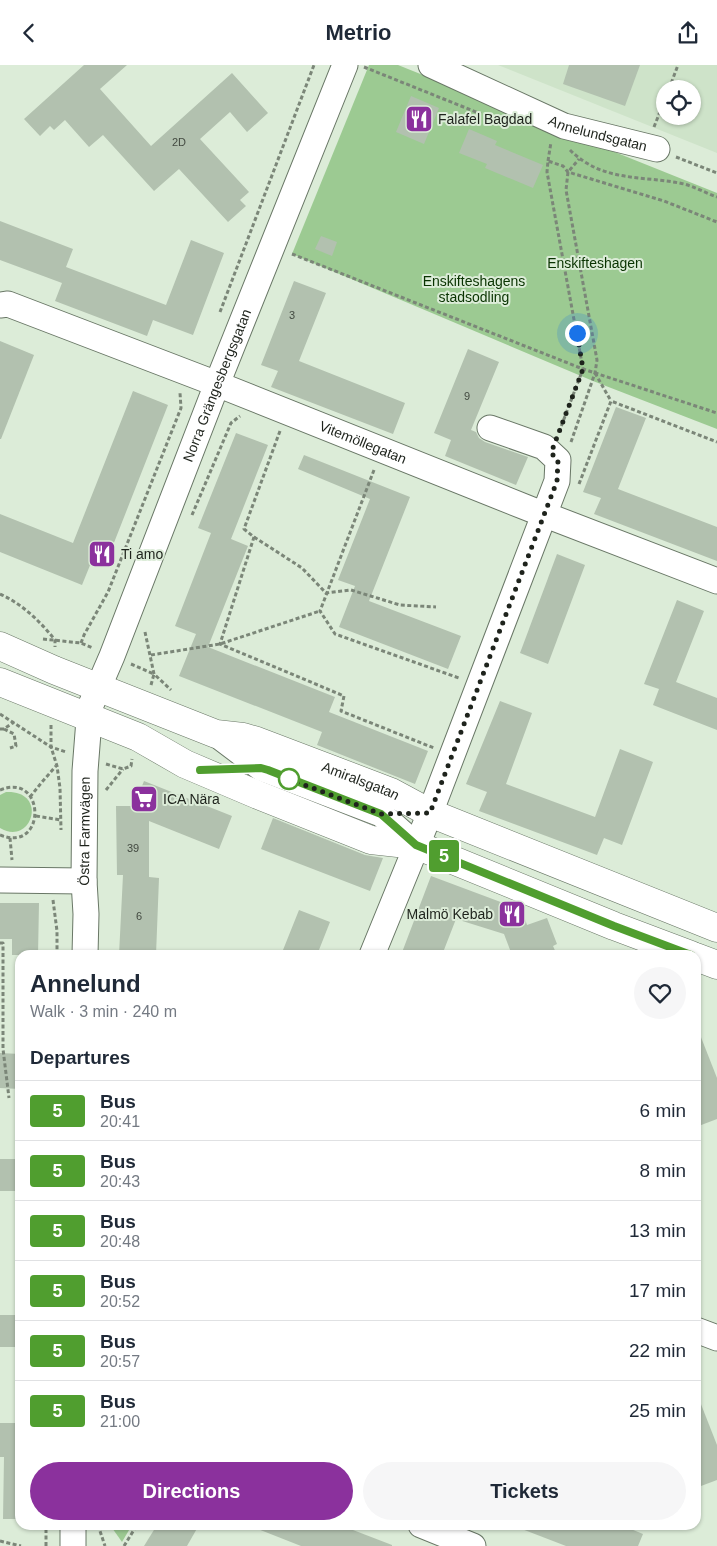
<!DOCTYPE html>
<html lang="en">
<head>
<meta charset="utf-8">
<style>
  body { margin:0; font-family:Helvetica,sans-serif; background:#f6f6f7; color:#1f2937; height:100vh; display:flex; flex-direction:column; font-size:19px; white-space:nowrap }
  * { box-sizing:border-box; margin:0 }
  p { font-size:16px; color:#747a83 }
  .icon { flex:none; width:28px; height:28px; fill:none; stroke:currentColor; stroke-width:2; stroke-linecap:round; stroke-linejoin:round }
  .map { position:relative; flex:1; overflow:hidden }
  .details { position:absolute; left:15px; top:885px; width:686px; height:580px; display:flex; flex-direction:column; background:#fff; border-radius:15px; box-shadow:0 1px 4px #0004 }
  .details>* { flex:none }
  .badge { padding:0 10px; border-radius:4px; font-size:18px; line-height:32px }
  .controls { position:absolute; left:656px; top:15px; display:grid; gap:10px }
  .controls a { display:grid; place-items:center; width:45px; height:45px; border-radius:50%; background:#fff; box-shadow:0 1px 4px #0004; font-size:25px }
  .you { position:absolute; width:25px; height:25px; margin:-12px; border:4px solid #fff; border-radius:50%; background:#1a73e8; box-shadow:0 0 0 8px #1a73e833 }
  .map>.badge { position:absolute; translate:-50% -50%; box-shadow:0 0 0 2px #fff }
  h2 { padding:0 15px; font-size:19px; line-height:45px }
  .round { display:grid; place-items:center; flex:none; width:52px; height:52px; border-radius:26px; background:#f6f6f7 }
  .head { display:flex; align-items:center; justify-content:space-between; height:85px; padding:0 15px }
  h1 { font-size:24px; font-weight:700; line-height:38px }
  .cta { display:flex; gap:10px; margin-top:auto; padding:10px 15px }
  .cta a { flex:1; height:58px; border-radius:30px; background:#8b319d; color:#fff; font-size:20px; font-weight:700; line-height:58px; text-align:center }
  .cta a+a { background:#f6f6f7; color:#1f2937 }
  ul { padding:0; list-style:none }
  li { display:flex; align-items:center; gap:15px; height:60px; padding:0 15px; border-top:1px solid #e0e1e3 }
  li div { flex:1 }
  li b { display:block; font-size:19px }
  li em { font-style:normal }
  li .badge { min-width:55px; font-weight:700; text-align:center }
  header { display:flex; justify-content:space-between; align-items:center; height:65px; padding:0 15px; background:#fff; font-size:22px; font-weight:700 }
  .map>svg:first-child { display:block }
  .built { fill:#cee3c9; fill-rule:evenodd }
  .green { fill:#9cca92 }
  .building { fill:#b2c1af }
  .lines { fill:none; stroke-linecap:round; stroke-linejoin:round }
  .minor-casing { stroke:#697766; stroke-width:27 }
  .major-casing { stroke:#697766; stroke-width:29 }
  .path { stroke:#7b8678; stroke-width:3; stroke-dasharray:4 2.5; stroke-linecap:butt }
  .minor { stroke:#fff; stroke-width:25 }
  .major { stroke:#fff; stroke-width:28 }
  .line-casing { stroke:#fff; stroke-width:11 }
  .line { stroke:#509e2f; stroke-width:8 }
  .walk { stroke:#1e231c; stroke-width:5; stroke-dasharray:0 9 }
  .stop-dot { fill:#fff; stroke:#509e2f; stroke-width:2.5 }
  .labels { text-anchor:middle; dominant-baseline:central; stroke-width:4; stroke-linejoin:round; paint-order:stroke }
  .number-label { font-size:11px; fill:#434a41 }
  .poi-label { font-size:14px; fill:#1e231c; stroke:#dcecd8; text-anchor:start }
  .street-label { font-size:14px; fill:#1e231c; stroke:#dcecd8 }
  .park-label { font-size:14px; fill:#093301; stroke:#dcecd8 }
</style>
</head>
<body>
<header><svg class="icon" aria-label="back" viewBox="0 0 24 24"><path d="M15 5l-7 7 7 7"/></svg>Metrio<svg class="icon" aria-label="share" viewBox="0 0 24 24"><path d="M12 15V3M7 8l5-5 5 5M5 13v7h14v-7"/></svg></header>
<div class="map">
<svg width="717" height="1481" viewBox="0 0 717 1481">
  <rect width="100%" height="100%" fill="#dcecd8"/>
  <path class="built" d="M498 0H717V88ZM665 24H692V51H665Z"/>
  <g class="green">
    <path d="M369 0H398L717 128V364L593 316 292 189Z"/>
    <path d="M6 727C49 725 32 782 0 763V730Z"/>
    <path d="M110 1460H132L122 1477Z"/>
  </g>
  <g class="building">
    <path d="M84 0H127L100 24 151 81 232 8 268 48 247 67 230 47 200 74 249 127 240 135 246 141 228 157 179 104 154 126 103 70 89 82 65 55 54 65 50 61 40 71 24 54Z"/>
    <path d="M569 0H640L625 41 563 19Z"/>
    <path d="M411 31 439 43 424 79 396 67Z"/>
    <path d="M469 64 497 76 495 80 543 100 533 123 485 103 487 99 459 88Z"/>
    <path d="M0 156 73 184 66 202 166 240 191 175 224 188 193 270 153 255 147 271 55 236 62 218 0 195Z"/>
    <path d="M321 171 337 177 332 191 315 184Z"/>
    <path d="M294 216 326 228 299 296 405 338 393 369 271 322 278 306 261 300Z"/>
    <path d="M0 276 34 290 1 374H0Z"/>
    <path d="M468 284 499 297 471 365 476 367 479 373 485 377 528 392 516 420 445 391 451 375 434 368Z"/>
    <path d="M133 326 168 340 108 493 95 488 82 520 0 487V449L73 478Z"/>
    <path d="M616 342 646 353 618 424 717 462V496L594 449 601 433 583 427Z"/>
    <path d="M236 368 268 380 231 474 248 481 208 582 335 632 329 647 428 686 415 719 317 680 322 667 179 611 196 569 175 561 211 468 198 463Z"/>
    <path d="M304 390 410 432 369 536 461 571 448 604 339 562 355 521 338 515 370 434 298 404Z"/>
    <path d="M557 489 585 500 548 599 520 588Z"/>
    <path d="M677 535 704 546 676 617 717 633V665L653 640 659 624 644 619Z"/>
    <path d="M500 636 532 648 506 719 595 752 620 684 653 697 622 780 604 773 597 790 479 746 487 727 466 719Z"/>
    <path d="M144 716 232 751 219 784 149 756V812L159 813 156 890H119L123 810H117L116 741H134Z"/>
    <path d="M273 753 365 790 383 793 370 826 261 784Z"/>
    <path d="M431 811 522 845 527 860 547 853 557 879 553 881 557 890H512L504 869 456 854 442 890H401Z"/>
    <path d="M0 838H39L38 890H12V874H0Z"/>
    <path d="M299 845 330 857 317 890H281Z"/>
    <path d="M697 962 717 1013V1054L696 1062Z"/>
    <path d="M0 988 20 989V1024L0 1023Z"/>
    <rect x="0" y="1094" width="20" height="32"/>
    <rect x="0" y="1250" width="20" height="32"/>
    <path d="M696 1329H697L717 1380V1415L701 1421 696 1409Z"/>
    <path d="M0 1358H20V1454H3L4 1392H0Z"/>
    <path d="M157 1460H199L187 1481H144Z"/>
    <path d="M250 1460H340L392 1480V1481H301L250 1461Z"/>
    <path d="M515 1460H621L643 1469 638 1481H566L514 1461Z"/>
  </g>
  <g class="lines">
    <g class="minor-casing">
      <g id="minor">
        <path id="s1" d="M431 0 564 61 657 84"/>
        <path id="s2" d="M0 240 8 239 217 319 530 444 717 516"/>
        <path d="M216 669 261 703 381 749 416 780"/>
        <path d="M0 815 84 816"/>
        <path id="s3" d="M85 890 86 849 84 816 85 706 90 642 112 591 217 319 345 0"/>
        <path d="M372 890 430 748 557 416 558 395 544 382 490 363"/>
        <path d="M696 1265 717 1273"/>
        <path d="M421 1460 473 1481"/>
        <path d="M73 1481V1460"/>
      </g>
    </g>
    <g class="major-casing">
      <g id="major">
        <path id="s4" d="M0 581 54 605 216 669 243 672 257 676 391 727 430 748 717 863"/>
        <path d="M0 617 138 672 185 699 258 730 371 775 416 780 614 861 691 890"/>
        <path d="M696 892 717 900"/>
      </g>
    </g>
    <g class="path">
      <path d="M364 2 481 49"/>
      <path d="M669 24 678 0"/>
      <path d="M654 62 665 34"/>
      <path d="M570 85C603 118 643 110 684 119 695 122 706 128 717 132"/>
      <path d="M676 92 717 108"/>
      <path d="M548 96 551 77"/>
      <path d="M292 189 583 304 717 348"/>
      <path d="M220 247 314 0"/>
      <path d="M595 308 611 336"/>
      <path d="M280 366 244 464 254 472 220 579 344 631 341 646 434 683"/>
      <path d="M559 367 583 304 547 107 548 96 563 101 568 107 664 136 717 157"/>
      <path d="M571 377 595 308 597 295 566 125 568 107 579 94"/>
      <path d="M374 405 320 546 335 569 459 613"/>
      <path d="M579 419 611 336 717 377"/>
      <path d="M192 450 231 358 240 351"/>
      <path d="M254 472 302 503 326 528 351 525 400 540 436 542"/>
      <path d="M0 529C22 539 40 556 55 575V582"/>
      <path d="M145 567 154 609 171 625"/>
      <path d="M43 574 81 578 93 583"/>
      <path d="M81 578 84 570 108 527 181 343 180 328"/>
      <path d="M151 590 220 579 320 546"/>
      <path d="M131 599 154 609 151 620"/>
      <path d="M0 649 51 682 66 687"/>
      <path d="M51 660V682L57 701 60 723 61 765"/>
      <path d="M0 664H4L14 657"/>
      <path d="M4 664 14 669 16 681 10 683"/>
      <path d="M106 699 123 704 131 701 132 694"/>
      <path d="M0 725C46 706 47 789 0 770"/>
      <path d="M106 725 123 704"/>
      <path d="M30 732 42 717 56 701"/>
      <path d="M36 751 61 755"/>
      <path d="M10 773 12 795"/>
      <path d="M53 835 57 866V890"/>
      <path d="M0 878H3V984L9 1033"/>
      <path d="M98 1460 105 1481"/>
      <path d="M0 1476 21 1481"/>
      <path d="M46 1481V1460"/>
      <path d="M124 1481 137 1460"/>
    </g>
    <use href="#minor" class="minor"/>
    <use href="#major" class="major"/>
  </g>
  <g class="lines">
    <g class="line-casing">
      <path id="line" d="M200 705 261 703 268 705 381 749 416 780 614 861 691 890"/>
    </g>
    <use href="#line" class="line"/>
    <path class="walk" d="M289 714 381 749 430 748 557 416 558 395 551 388 583 304 577 268"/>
  </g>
  <defs>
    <g id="restaurant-square" transform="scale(1.4375)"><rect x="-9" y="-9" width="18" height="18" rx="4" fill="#8b319d" stroke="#dcecd8"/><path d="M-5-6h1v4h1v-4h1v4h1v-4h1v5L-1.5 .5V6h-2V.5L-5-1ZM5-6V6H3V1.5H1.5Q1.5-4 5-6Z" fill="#fff"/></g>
    <g id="supermarket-square" transform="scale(1.4375)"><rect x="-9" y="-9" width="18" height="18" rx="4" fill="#8b319d" stroke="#dcecd8"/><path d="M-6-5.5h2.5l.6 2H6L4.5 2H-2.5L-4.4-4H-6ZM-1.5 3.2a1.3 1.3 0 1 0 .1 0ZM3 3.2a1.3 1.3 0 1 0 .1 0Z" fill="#fff"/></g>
  </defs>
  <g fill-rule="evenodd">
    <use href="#restaurant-square" x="419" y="54"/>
    <use href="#restaurant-square" x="102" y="489"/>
    <use href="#supermarket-square" x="144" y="734"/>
    <use href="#restaurant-square" x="512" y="849"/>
  </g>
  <circle class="stop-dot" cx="289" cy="714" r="10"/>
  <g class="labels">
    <g class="number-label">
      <text x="179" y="77">2D</text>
      <text x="292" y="250">3</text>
      <text x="467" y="331">9</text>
      <text x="133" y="783">39</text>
      <text x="139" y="851">6</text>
    </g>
    <g class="poi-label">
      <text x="438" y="54">Falafel Bagdad</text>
      <text x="121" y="489">Ti amo</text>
      <text x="163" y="734">ICA Nära</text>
      <text x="493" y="849" text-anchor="end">Malmö Kebab</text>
    </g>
    <g class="street-label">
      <text stroke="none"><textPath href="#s1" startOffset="181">Annelundsgatan</textPath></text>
      <text stroke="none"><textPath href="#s3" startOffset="594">Norra Grängesbergsgatan</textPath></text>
      <text stroke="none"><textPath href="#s2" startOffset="389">Vitemöllegatan</textPath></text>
      <text stroke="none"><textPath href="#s4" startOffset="386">Amiralsgatan</textPath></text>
      <text stroke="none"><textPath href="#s3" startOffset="124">Östra Farmvägen</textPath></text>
    </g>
    <g class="park-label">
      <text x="595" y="198">Enskifteshagen</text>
      <text x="474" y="216">Enskifteshagens<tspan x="474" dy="16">stadsodling</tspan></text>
    </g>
  </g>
</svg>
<div class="controls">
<a><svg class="icon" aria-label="locate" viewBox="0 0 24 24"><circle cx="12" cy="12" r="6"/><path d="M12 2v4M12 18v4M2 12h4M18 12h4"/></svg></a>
</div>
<div class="you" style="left:577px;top:268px"></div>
<b class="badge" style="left:444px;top:791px;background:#509e2f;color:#fff">5</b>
<section class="details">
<div class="head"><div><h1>Annelund</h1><p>Walk · 3 min · 240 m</p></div><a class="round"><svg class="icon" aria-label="heart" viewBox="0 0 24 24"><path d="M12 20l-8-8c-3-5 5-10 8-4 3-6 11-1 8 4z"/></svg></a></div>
<h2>Departures</h2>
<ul>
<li><span class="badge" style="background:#509e2f;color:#fff">5</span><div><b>Bus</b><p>20:41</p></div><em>6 min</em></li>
<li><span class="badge" style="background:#509e2f;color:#fff">5</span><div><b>Bus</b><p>20:43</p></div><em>8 min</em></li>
<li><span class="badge" style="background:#509e2f;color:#fff">5</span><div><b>Bus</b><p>20:48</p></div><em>13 min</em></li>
<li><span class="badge" style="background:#509e2f;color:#fff">5</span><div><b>Bus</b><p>20:52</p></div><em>17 min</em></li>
<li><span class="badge" style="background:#509e2f;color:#fff">5</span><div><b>Bus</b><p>20:57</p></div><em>22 min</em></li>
<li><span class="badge" style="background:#509e2f;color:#fff">5</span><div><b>Bus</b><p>21:00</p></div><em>25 min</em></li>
</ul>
<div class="cta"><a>Directions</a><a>Tickets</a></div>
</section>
</div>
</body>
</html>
